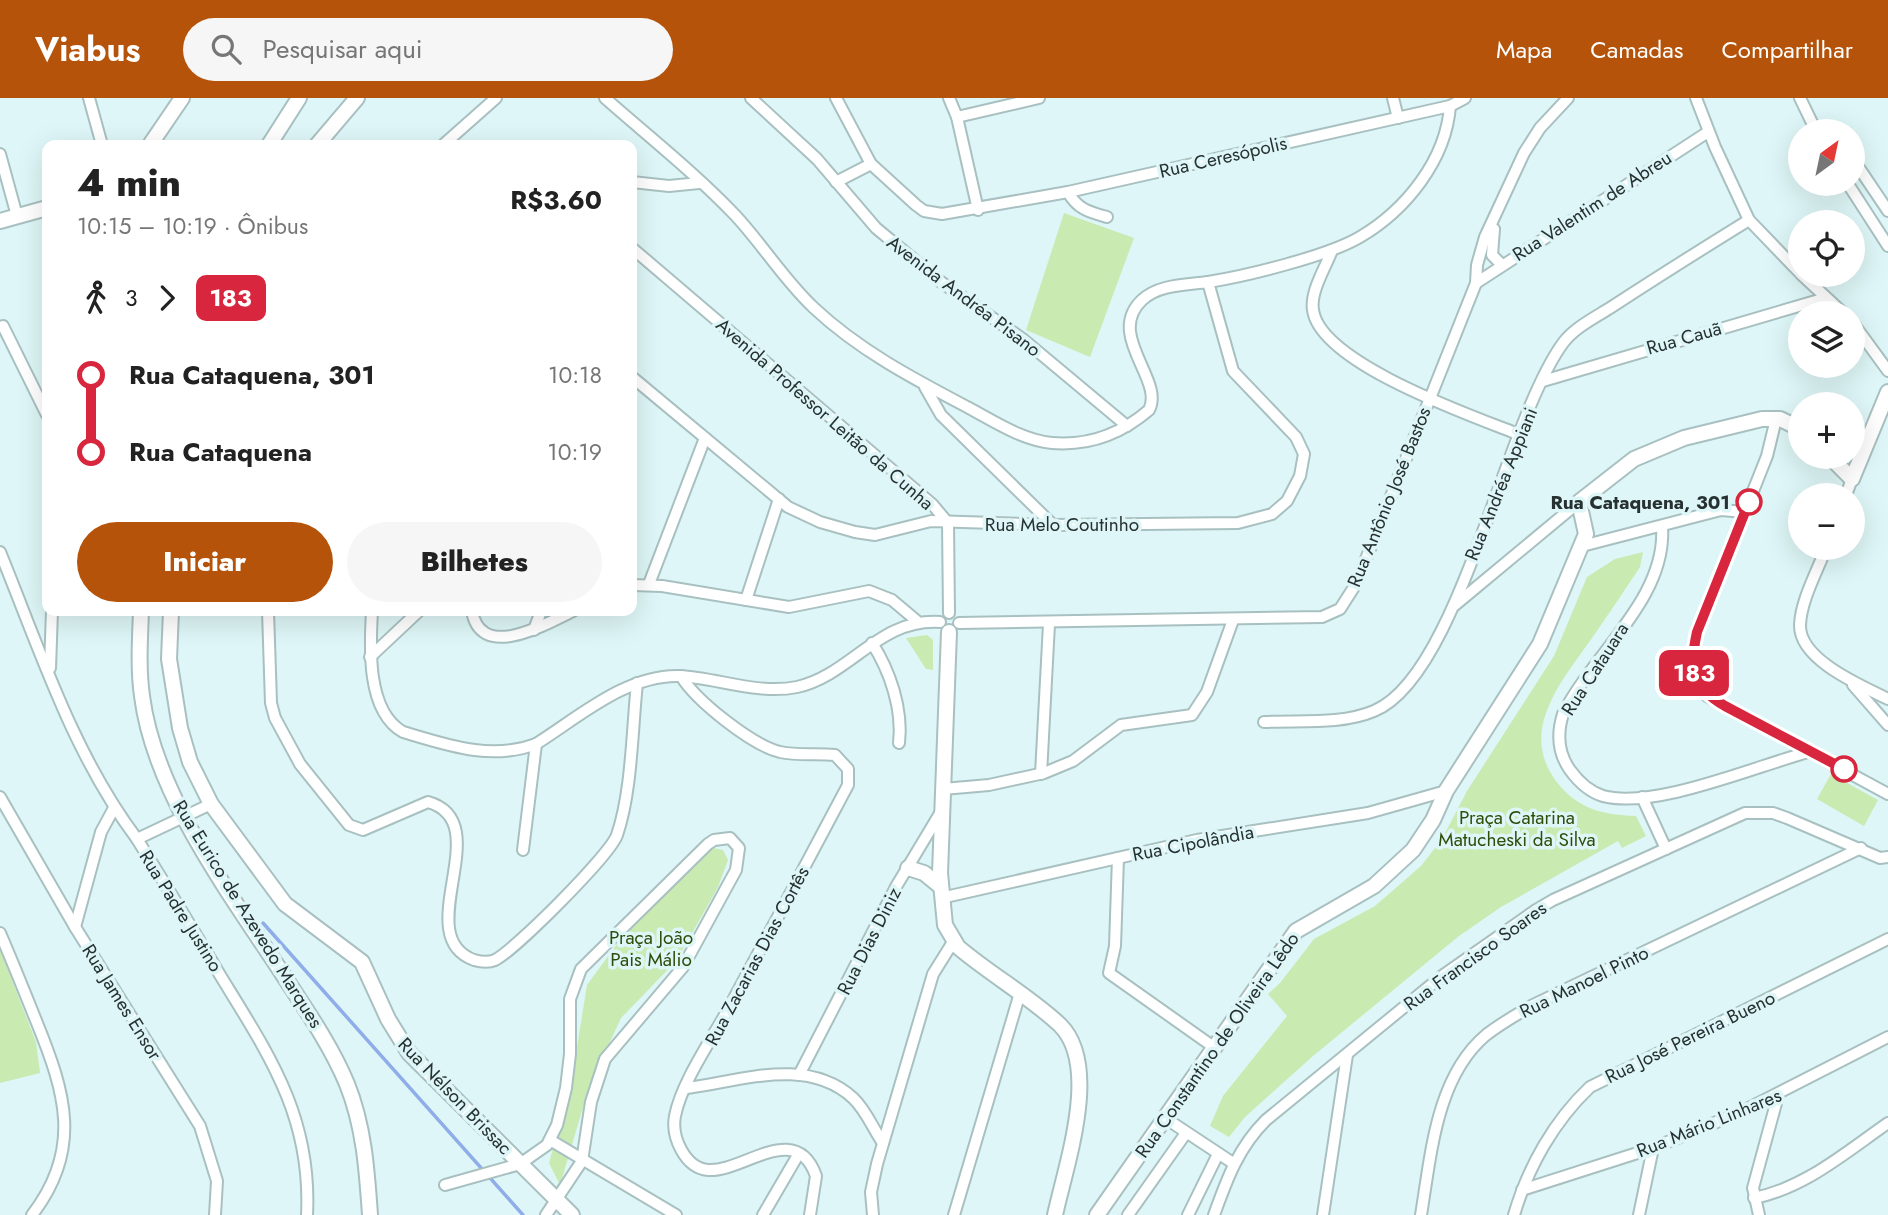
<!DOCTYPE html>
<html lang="pt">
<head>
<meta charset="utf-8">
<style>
  body { margin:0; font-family:Jost,sans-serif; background:#f6f6f6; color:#222; height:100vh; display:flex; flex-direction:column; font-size:26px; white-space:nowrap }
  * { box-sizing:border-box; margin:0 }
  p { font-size:23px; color:#767676 }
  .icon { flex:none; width:38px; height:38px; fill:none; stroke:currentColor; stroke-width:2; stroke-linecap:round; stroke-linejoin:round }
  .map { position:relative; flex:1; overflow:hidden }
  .drawer { position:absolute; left:42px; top:42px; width:595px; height:476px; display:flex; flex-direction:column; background:#fff; border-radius:14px; box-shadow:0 7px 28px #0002 }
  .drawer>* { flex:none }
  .badge { padding:0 14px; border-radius:10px; font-size:24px; line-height:46px }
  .needle { width:46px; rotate:33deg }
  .buttons { position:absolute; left:1788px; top:21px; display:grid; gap:14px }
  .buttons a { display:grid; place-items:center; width:77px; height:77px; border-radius:50%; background:#fff; box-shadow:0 7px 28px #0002; font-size:35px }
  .map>.badge { position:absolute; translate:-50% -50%; box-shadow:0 0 0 4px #fff }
  .legs { display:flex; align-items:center; gap:10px; height:77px; padding:0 35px; font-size:23px }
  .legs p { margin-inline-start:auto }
  .headline { display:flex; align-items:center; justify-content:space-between; height:119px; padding:0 35px }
  h1 { font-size:38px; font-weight:800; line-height:52px }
  .action { display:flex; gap:14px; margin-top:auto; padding:14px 35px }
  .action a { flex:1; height:80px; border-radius:42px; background:#b45309; color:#fff; font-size:28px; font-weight:800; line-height:80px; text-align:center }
  .action a+a { background:#f6f6f6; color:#222 }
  ul { padding:0 35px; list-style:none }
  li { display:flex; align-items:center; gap:24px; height:77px; font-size:26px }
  li i { display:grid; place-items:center; width:10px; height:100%; margin:0 9px; background:currentColor }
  li i::after { content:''; width:18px; height:18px; margin:-9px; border:5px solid; border-radius:50%; background:#fff }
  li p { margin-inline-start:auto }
  li:first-child i { background:linear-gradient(#0000 50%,currentColor 0) }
  li:last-child i { background:linear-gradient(currentColor 50%,#0000 0) }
  header { display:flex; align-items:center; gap:42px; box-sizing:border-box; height:98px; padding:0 35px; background:#b45309; color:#fff }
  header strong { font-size:33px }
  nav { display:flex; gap:38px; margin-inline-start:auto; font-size:24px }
  .search { width:490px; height:63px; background:#f6f6f6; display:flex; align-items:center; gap:18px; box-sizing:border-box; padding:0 24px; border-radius:38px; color:#767676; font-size:26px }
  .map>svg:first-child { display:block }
  .green { fill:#c9eab0 }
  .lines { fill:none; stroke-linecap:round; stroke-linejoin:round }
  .stream { stroke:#8eade9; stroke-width:3.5 }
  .minor-casing { stroke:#a9c0c1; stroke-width:14 }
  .tertiary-casing { stroke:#a9c0c1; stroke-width:18 }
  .minor { stroke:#fff; stroke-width:10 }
  .tertiary { stroke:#fff; stroke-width:14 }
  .line-1-casing { stroke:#fff; stroke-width:16 }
  .line-1 { stroke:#d7263d; stroke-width:10 }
  .stop-1-dot { fill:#fff; stroke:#d7263d; stroke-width:3.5 }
  .labels { text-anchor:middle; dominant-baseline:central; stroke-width:7; stroke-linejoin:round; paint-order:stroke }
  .street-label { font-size:19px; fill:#273131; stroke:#def6f7 }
  .stop-label { font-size:19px; font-weight:bold; fill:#273131; stroke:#def6f7; text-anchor:end }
  .park-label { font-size:19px; fill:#2e4d09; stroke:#def6f7 }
</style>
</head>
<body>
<header>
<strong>Viabus</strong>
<div class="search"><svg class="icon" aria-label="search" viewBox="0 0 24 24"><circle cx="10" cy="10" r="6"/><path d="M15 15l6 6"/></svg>Pesquisar aqui</div>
<nav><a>Mapa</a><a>Camadas</a><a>Compartilhar</a></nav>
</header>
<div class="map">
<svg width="1888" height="1117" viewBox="0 0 1888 1117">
  <rect width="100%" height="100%" fill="#def6f7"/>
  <g class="green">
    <path d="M1064 115 1134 140 1090 259 1026 232Z"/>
    <path d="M1643 454 1640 469C1624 493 1608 517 1592 540 1562 583 1518 632 1556 683 1577 711 1603 717 1636 718L1646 738 1622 750 1618 743 1501 809 1459 838 1313 958 1245 1019 1229 1039 1210 1028 1223 998 1287 918 1268 896 1280 885 1314 841 1375 808 1421 768 1442 741 1467 693 1554 558 1587 479 1615 461Z"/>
    <path d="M927 537 933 542V572L926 571 906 540Z"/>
    <path d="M1831 676 1878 702 1864 728 1817 701Z"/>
    <path d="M708 749 723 752 728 762 718 789 677 862 621 920 589 989 560 1087 549 1065 572 980 587 887 617 846Z"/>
    <path d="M0 851 36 944 40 975 0 985Z"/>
  </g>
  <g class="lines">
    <path class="stream" d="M263 825 523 1117"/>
    <g class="minor-casing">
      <g id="minor">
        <path d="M89 0 102 47"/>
        <path d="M605 0C648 38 695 75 735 117 763 147 784 182 814 210 860 253 914 281 969 310 995 324 1022 342 1052 345 1089 348 1121 336 1149 312 1165 282 1105 237 1142 202 1159 186 1187 187 1208 184 1246 178 1328 158 1360 139 1406 112 1446 62 1450 8"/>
        <path d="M751 0 817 61 876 130 941 184 1024 242 1127 328"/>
        <path d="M836 0 871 66 916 107 924 113 942 116 1068 94 1450 8 1465 0"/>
        <path d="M949 0 957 19 978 112"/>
        <path d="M1393 0 1398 20"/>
        <path d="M1696 0 1715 49 1749 122 1801 176"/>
        <path d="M1800 0 1816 33"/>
        <path d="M957 19 1039 0"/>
        <path d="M443 47 496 0"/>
        <path d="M0 56 17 118"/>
        <path d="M1853 61 1888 113"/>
        <path d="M632 84 669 88 699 85"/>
        <path d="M836 84 871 66"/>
        <path d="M1848 86 1888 148"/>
        <path d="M1068 94C1077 111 1089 114 1107 119"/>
        <path d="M1494 131 1492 157 1501 166"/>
        <path d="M632 150 932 406 948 425 949 515"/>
        <path d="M1332 152C1326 169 1310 193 1313 212 1320 265 1472 318 1518 336"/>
        <path d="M1802 177 1843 215"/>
        <path d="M1476 185 1708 34"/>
        <path d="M1853 225 1888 273"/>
        <path d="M3 228 47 317"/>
        <path d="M632 279 788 409 820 424 855 434 875 437 931 423 1053 427 1238 425 1272 416 1287 403 1300 378 1304 356 1296 339 1233 273 1208 184"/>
        <path d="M1543 283 1826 200"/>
        <path d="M925 289 941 317 1053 427"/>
        <path d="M1776 321 1767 358 1697 534C1692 557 1690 580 1707 598L1888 696"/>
        <path d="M1846 397 1852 381"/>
        <path d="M1662 429C1667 500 1593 556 1563 616 1557 635 1558 655 1570 672 1578 683 1590 694 1603 698 1655 712 1758 667 1812 653"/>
        <path d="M1582 448 1721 412 1745 414"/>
        <path d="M1826 450C1817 474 1801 502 1800 527 1799 562 1862 588 1888 601"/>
        <path d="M0 454C40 552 73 656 137 741 165 786 193 831 220 877 269 957 312 1019 307 1117"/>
        <path d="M649 486 705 340"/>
        <path d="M632 487 662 488 789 509 869 493 892 502 917 523"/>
        <path d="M746 502 779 401"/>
        <path d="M1455 507 1579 404"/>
        <path d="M268 513 271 605 275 620 300 666 349 727 363 732 428 704C499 724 408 838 474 862 481 864 488 865 495 862 515 852 610 757 617 737 632 693 632 632 637 585"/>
        <path d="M372 513C370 548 366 613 403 634 447 647 491 663 536 646 579 619 627 576 680 578 717 580 759 597 797 589 851 577 879 520 940 524"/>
        <path d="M472 513C481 564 546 526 573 513"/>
        <path d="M959 525 1322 519 1340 511 1356 486 1476 185 1477 167 1485 139 1524 55 1540 30 1568 0"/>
        <path d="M534 532 541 513"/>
        <path d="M872 545C890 573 903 611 899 645"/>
        <path d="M370 559 419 513"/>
        <path d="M50 570 52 513"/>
        <path d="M681 578C696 603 752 647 780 654 798 658 817 655 835 657L848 671V687C810 759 771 832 732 904 715 937 682 982 675 1018 671 1039 685 1070 708 1072 742 1075 796 1021 816 1078L810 1117"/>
        <path d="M1853 587 1888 627"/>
        <path d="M1264 624C1299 622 1341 627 1374 613 1459 578 1504 326 1563 245 1574 230 1594 220 1610 210 1656 180 1702 151 1749 122"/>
        <path d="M1041 676 1049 526"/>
        <path d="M943 691 989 687 1044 675 1073 663 1121 627 1192 617 1207 594 1233 522"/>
        <path d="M0 699 75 829 200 1028 217 1083 215 1117"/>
        <path d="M1642 699 1666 751"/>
        <path d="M137 741 211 706"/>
        <path d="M523 752 536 646"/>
        <path d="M1118 760 1115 848 1109 875 1215 950"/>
        <path d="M941 800 1197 742 1368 715 1446 693"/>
        <path d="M75 829 101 734 114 710"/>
        <path d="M0 835C13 865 25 895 37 925 65 994 83 1051 32 1117"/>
        <path d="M799 977 897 787 942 712"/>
        <path d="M687 990C741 983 807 958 853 1000 866 1012 873 1031 883 1045"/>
        <path d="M1165 1020 1233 1065"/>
        <path d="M550 1042 676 1117"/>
        <path d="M445 1087 520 1066 547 1047 557 1027 566 990 570 956V901L581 871 708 746 714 742 730 740 739 750 736 772 683 869 605 961 591 1004 582 1063 546 1117"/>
        <path d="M1522 1092 1653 1050 1741 1014 1888 939"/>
        <path d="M1754 1100C1805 1090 1846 1054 1888 1025"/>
        <path d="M763 1117 798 1057"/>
        <path d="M873 1117 871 1094 877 1066 933 876 953 844"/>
        <path d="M954 1117 1020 895"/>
        <path d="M1128 1117 1186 1035"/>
        <path d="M1188 1117 1218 1056"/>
        <path d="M1214 1117C1227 1081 1238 1050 1266 1022L1442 878 1536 812 1553 802 1745 715H1773L1787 720 1880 760 1888 759"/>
        <path d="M1323 1117 1347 957"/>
        <path d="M1421 1117C1431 1057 1436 979 1486 937 1500 926 1516 917 1531 908L1861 750"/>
        <path d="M1514 1117C1528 1069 1554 1023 1590 989L1888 841"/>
        <path d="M1639 1117 1653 1050"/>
        <path d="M1759 1117 1753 1090 1778 998"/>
      </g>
    </g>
    <g class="tertiary-casing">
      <g id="tertiary">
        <path d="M150 47 182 0"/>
        <path d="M269 47 299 0"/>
        <path d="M317 47 357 0"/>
        <path d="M0 123 47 110"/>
        <path d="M1830 359 1852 381 1888 294"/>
        <path d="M141 513C140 541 138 570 142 598 154 694 228 793 280 872 304 909 330 945 347 986 364 1028 367 1073 370 1117"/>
        <path d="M171 513 169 561 180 630 190 664 211 706 285 806 362 864 388 921 409 955 572 1117"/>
        <path d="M949 534 940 775 945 827 958 849C991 877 1029 898 1060 927 1101 968 1066 1066 1055 1117"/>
        <path d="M908 770 924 775 940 788"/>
        <path d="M1097 1117 1296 833 1374 788 1413 752 1433 722 1446 693 1540 546 1586 436 1579 404 1634 361 1684 340 1762 321H1780L1801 331"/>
      </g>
    </g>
    <use href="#minor" class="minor"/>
    <use href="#tertiary" class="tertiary"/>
  </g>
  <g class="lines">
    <g class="line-1-casing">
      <path id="line-1" d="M1749 404 1697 534C1689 571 1691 588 1725 608L1844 671"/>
    </g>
    <use href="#line-1" class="line-1"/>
  </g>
  <g class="stop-1-dot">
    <circle cx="1749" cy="404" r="12"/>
    <circle cx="1844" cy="671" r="12"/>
  </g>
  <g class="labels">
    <g class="street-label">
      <text transform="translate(1223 59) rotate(-13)">Rua Ceresópolis</text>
      <text transform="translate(1592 108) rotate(-33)">Rua Valentim de Abreu</text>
      <text transform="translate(964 198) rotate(37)">Avenida Andréa Pisano</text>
      <text transform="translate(1684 240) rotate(-16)">Rua Cauã</text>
      <text transform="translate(825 316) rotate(41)">Avenida Professor Leitão da Cunha</text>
      <text transform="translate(1501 386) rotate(-68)">Rua Andréa Appiani</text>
      <text transform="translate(1389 399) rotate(-68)">Rua Antônio José Bastos</text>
      <text x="1062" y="426">Rua Melo Coutinho</text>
      <text transform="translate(1595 571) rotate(-57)">Rua Catauara</text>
      <text transform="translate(1193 745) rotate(-11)">Rua Cipolândia</text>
      <text transform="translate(181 813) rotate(58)">Rua Padre Justino</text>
      <text transform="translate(248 816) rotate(58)">Rua Eurico de Azevedo Marques</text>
      <text transform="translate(869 843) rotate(-63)">Rua Dias Diniz</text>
      <text transform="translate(757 858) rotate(-62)">Rua Zacarias Dias Cortês</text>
      <text transform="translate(1475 858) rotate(-36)">Rua Francisco Soares</text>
      <text transform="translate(1584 884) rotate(-26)">Rua Manoel Pinto</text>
      <text transform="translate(122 904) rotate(58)">Rua James Ensor</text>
      <text transform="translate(1690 939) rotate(-26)">Rua José Pereira Bueno</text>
      <text transform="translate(1217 947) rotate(-55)">Rua Constantino de Oliveira Lêdo</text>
      <text transform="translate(455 998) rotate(46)">Rua Nélson Brissac</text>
      <text transform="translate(1709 1025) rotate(-22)">Rua Mário Linhares</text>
    </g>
    <g class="stop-label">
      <text x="1730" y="404">Rua Cataquena, 301</text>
    </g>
    <g class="park-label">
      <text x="1517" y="719">Praça Catarina<tspan x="1517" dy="22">Matucheski da Silva</tspan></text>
      <text x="651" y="839">Praça João<tspan x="651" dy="22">Pais Málio</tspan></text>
    </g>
  </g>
</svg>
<div class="buttons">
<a><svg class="needle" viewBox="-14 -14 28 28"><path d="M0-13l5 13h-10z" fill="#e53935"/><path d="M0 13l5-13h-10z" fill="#767676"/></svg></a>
<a><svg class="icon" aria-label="locate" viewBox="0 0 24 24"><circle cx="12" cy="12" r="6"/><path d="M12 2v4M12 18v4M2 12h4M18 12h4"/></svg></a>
<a><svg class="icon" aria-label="layers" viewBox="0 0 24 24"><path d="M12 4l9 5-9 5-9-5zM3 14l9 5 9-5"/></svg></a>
<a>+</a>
<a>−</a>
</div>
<b class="badge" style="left:1694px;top:575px;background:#d7263d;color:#fff">183</b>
<section class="drawer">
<div class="headline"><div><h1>4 min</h1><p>10:15 – 10:19 · Ônibus</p></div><b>R$3.60</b></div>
<div class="legs"><svg class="icon" aria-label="walk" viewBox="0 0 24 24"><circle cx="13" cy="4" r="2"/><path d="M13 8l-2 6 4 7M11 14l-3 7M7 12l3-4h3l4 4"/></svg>3<svg class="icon" aria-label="forward" viewBox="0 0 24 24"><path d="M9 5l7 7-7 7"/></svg><b class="badge" style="background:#d7263d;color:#fff">183</b></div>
<ul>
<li><i style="color:#d7263d"></i><b>Rua Cataquena, 301</b><p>10:18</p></li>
<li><i style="color:#d7263d"></i><b>Rua Cataquena</b><p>10:19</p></li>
</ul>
<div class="action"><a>Iniciar</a><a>Bilhetes</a></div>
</section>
</div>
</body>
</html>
